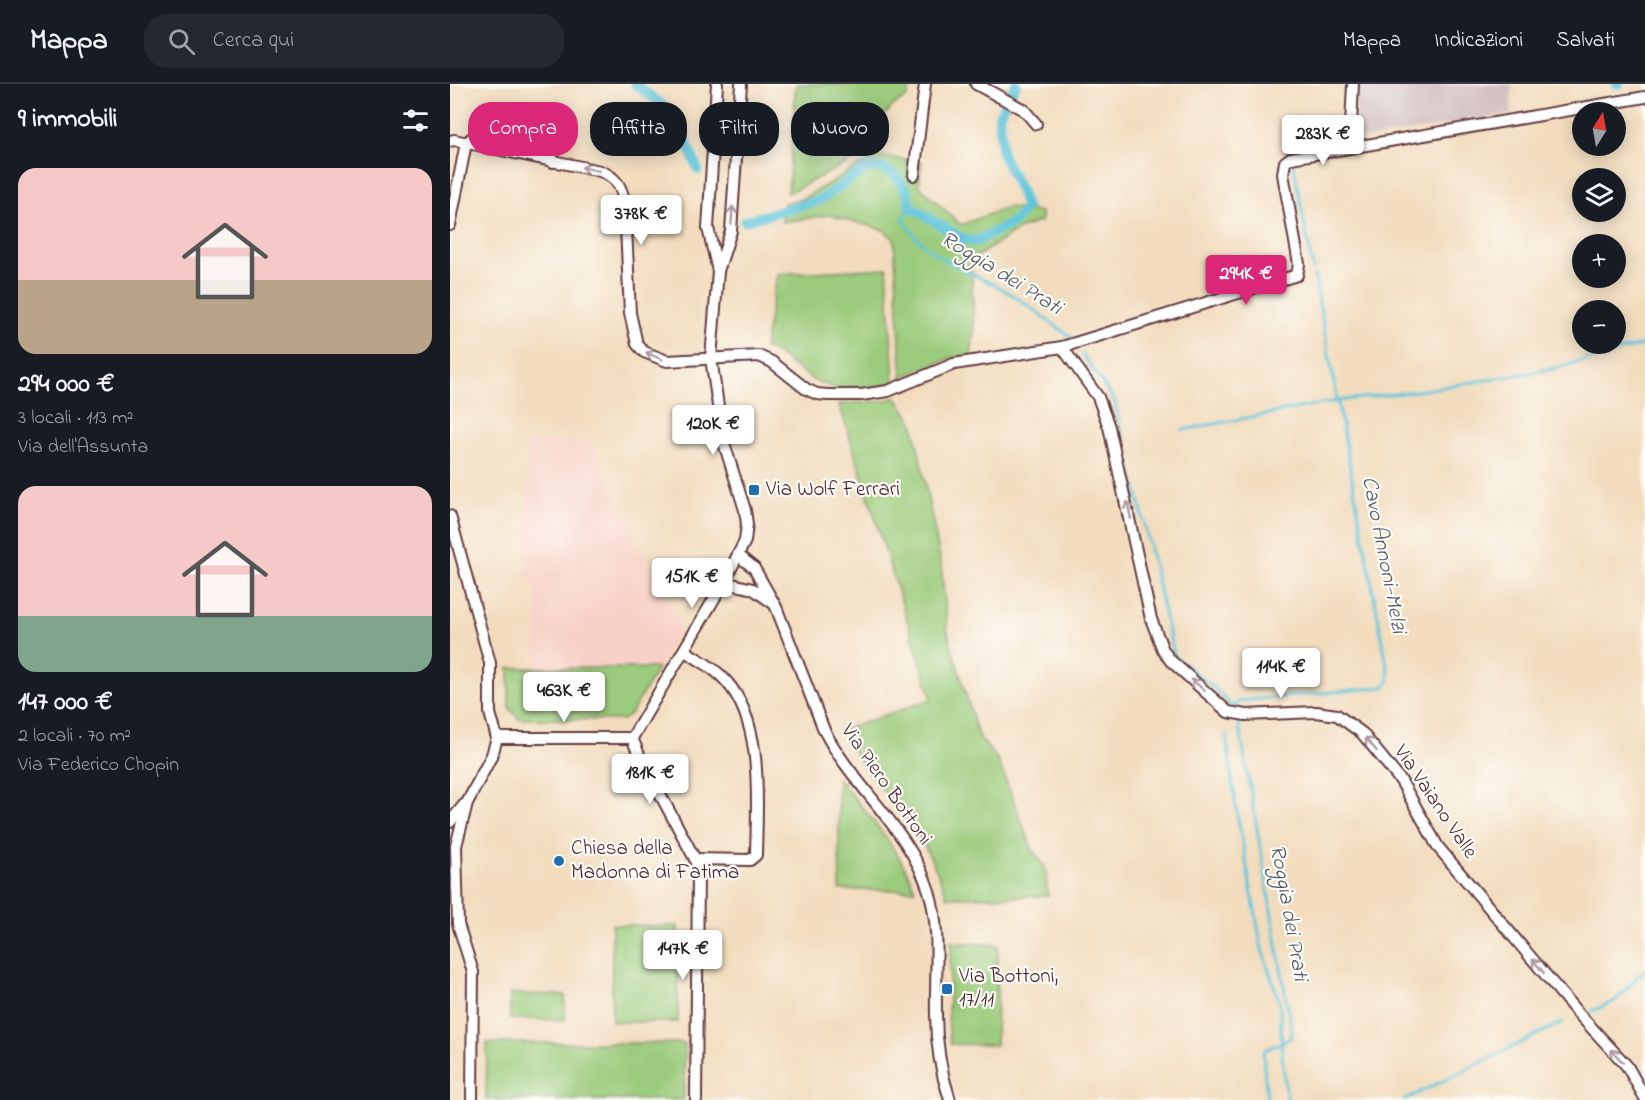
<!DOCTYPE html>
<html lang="it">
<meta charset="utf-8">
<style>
:root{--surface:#171b24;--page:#242831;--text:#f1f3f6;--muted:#9ea1a6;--line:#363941;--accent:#db2777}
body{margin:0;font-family:"Indie Flower",sans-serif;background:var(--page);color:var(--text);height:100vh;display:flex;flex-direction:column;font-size:22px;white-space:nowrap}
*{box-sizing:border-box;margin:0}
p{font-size:20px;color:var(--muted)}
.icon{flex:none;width:33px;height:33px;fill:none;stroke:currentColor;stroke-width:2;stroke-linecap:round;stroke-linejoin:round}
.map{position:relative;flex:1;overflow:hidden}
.details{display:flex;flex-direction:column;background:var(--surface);width:450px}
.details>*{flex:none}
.banner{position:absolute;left:18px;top:18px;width:570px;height:54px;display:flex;gap:12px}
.needle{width:39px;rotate:11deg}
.fabs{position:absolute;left:1122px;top:18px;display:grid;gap:12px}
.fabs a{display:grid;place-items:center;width:54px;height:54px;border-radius:50%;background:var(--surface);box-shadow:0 3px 15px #0003;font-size:30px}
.price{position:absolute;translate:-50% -51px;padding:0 14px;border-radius:6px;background:#fff;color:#222;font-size:20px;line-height:39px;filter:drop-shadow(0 2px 3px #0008)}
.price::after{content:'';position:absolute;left:50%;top:36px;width:18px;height:14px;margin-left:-9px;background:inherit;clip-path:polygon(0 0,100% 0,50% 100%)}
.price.on{background:var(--accent);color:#fff}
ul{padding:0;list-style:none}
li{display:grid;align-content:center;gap:12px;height:318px;padding:0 18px}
li span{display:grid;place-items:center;height:186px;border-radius:18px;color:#555}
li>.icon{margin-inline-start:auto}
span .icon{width:108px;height:108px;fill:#fffc;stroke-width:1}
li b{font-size:26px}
h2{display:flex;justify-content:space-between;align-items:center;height:72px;padding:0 18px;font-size:26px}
.chip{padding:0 21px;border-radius:24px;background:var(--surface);box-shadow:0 3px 15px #0003;font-size:21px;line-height:54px}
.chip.on{background:var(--accent);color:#fff}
header{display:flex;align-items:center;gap:36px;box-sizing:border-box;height:84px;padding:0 30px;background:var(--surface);border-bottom:2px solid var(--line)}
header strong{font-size:28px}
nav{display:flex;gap:33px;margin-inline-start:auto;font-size:21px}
.search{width:420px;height:54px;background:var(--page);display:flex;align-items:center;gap:15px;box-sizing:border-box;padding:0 21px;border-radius:24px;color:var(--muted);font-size:22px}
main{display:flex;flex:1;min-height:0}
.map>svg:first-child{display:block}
</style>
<header>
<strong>Mappa</strong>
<div class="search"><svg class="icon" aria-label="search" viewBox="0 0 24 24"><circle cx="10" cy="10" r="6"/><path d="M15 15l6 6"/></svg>Cerca qui</div>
<nav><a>Mappa</a><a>Indicazioni</a><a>Salvati</a></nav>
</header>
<main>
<section class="details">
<h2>9 immobili<svg class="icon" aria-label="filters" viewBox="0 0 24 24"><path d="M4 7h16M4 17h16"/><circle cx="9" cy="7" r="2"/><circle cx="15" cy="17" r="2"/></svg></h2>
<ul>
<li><span style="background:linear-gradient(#f6c9c9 60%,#b9a48a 0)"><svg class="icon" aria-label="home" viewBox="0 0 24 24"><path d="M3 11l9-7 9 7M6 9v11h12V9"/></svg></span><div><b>294 000 €</b><p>3 locali · 113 m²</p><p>Via dell'Assunta</p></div></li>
<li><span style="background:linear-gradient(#f6c9c9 70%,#7fa58c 0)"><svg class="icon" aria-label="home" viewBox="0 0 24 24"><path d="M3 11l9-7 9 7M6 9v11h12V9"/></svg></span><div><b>147 000 €</b><p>2 locali · 70 m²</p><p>Via Federico Chopin</p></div></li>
</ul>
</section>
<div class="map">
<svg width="1195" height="1016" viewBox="0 0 1195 1016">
<rect width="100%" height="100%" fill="#fdfcf7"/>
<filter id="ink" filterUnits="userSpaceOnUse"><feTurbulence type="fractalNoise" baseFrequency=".0167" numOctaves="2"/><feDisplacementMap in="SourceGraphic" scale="12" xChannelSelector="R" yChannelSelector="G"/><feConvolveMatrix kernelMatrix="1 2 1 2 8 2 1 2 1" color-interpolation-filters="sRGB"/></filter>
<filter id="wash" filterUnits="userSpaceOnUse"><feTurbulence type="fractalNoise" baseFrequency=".008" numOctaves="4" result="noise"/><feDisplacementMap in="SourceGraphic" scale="24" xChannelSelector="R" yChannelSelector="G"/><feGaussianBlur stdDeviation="1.35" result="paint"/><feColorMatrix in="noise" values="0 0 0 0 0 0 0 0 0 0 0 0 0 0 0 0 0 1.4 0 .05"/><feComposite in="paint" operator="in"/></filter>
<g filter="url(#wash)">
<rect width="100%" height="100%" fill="#f2dcbd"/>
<polygon fill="#f7d1c6" points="79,357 142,359 190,463 231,542 208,584 85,584 87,505 75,492"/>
<polygon fill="#d2bfbf" points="907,0 1062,0 1061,30 903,57"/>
<g fill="#9bcb7b" stroke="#727553" stroke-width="1.5">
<polygon points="346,0 460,0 458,12 444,21 425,41 433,42 431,57 433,68 405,75 338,109"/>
<polygon points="426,72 472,78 469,102 511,141 558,123 591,128 591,137 571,144 521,176 524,246 521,272 501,274 452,293 444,155 434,146 379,131 332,138 334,119 352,115"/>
<polygon points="437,184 444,299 432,302 385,304 365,297 323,267 314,264 327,190"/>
<path d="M446,313L463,338L491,479L498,550L528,652L548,676L582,765L595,783L598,812L497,813C487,785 475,759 457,735C435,707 407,679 392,646L482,615L389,320L434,317Z"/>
<polygon points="59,584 208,584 182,628 173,636 69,635 59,624"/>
<path d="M388,694C417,730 449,763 465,806H390Z"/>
<polygon points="162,841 228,842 228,938 162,938"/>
<polygon points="501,858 548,861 546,961 500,960 498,934"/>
<polygon points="60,910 115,911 115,936 60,935"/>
<polygon points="37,959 235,959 234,1016 36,1016"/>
</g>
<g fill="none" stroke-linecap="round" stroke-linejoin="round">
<g stroke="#5dc4da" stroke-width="3">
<polyline points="842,69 844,66 891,58 894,55 897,0"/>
<polyline points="843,79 863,185"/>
<path d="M460,122L453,135C479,179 520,185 561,210C581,223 601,239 621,253"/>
<polyline points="632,270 664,316 696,446 718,547 725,573 763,603 785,625"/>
<polyline points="733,346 887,317 975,306 1102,285 1195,260"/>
<polyline points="783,625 789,617 933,603 937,600 939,592 864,191"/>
<polyline points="788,634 842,948 841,954 815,966 813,970 817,1016"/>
<polyline points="776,650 786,724 812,865 830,920 832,972 837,1016"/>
<polyline points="1142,927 1165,917 1195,885"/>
<polyline points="954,1016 1113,938"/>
</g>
<g stroke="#5dc4da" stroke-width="10">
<polyline points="185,0 220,27 234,51 248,86"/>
<polyline points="1166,0 1169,0"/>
<polyline points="295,137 370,116 418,83 432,84 446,92 457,107 460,122 511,154 525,158 564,138 576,123 570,106 552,70 549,31 566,0"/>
</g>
</g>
</g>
<g filter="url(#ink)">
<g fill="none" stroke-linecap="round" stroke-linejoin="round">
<defs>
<g id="street">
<polyline points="267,0 258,144 268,187"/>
<polyline points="526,0 574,26 586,40"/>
<polyline points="265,35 289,37"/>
<path d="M0,57L4,56L150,87C167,93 172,104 175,121L180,229L187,260L194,268L217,277L309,272L322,278L356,305L367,310L378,311H411L438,307L504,280L612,263L847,191L849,180L833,90L835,78L841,74L1195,13"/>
<polyline points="16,59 22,54 86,37 103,78"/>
<polyline points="900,62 903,0"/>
<polyline points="464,91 475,0"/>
<polyline points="0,141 16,59"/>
<polyline points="612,263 648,313 659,343 701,535 713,566 720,576 778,628 796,631 866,628 887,631 912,649 951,697 988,763 1126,927 1177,982 1195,1014"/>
<polyline points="0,432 40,579 40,629 47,654 42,671 17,719 6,762 8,840 23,888 22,1016"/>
<path d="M289,472L304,484L326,523L374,646C403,703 459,744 479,807C491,846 485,889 486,930C486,958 491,989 500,1016"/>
<polyline points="274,498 303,505 323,519"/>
<path d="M235,567C249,576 265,584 276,597C314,639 307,716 306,771L300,776L245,775"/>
<polyline points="47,654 182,654"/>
<polyline points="182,654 274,498 295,457 297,440 295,426 273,356 261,274 268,187 281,147 291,0"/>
<polyline points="182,654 190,673 245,775 248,787 246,1016"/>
<polyline points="0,738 14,721"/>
</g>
</defs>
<use href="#street" stroke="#633b41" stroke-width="14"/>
<use href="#street" stroke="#fff" stroke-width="10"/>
</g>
<defs><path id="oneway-shaft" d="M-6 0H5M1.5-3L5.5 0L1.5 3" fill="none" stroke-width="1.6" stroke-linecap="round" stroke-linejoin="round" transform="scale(1.5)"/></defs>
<g stroke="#ae9aa0">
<use href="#oneway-shaft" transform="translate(140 85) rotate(-168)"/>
<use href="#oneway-shaft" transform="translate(282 131) rotate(-86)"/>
<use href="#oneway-shaft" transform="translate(204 272) rotate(-157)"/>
<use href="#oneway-shaft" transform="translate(679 426) rotate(-102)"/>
<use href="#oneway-shaft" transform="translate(748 601) rotate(-139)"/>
<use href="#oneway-shaft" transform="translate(921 660) rotate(-129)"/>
<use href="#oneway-shaft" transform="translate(1088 882) rotate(-130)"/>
<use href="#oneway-shaft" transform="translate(1167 972) rotate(-133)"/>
</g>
</g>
<g fill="#1f6fb2" stroke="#fdfcf7" stroke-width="2">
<rect x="298" y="400" width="12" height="12" rx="3"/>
<circle cx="109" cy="777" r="6"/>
<rect x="491" y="899" width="12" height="12" rx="3"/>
</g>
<g text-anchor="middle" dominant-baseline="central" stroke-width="4.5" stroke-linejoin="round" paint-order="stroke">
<g font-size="21" fill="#4a1f2b" stroke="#fdfcf7" text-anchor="start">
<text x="316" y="406">Via Wolf Ferrari</text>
<text x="121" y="765">Chiesa della<tspan x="121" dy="24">Madonna di Fatima</tspan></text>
<text x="509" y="893">Via Bottoni,<tspan x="509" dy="24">17/11</tspan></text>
</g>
<g font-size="21" fill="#4a1f2b" stroke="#fdfcf7">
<text transform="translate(436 701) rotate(55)">Via Piero Bottoni</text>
<text transform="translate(985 718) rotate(56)">Via Vaiano Valle</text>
</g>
<g font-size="22" font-style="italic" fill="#515968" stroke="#fdfcf7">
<text transform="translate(551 190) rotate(32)">Roggia dei Prati</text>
<text transform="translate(933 471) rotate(79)">Cavo Annoni-Melzi</text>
<text transform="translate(838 829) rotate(80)">Roggia dei Prati</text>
</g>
</g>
</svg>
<div class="fabs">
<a><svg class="needle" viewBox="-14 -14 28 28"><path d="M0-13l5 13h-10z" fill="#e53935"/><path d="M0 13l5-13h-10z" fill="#9ea1a6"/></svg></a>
<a><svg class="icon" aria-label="layers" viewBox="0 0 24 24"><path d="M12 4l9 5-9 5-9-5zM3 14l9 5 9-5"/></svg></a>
<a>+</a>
<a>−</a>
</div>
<b class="price" style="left:873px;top:82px">283K €</b>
<b class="price" style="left:191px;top:162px">378K €</b>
<b class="price on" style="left:796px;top:222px">294K €</b>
<b class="price" style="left:263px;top:372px">120K €</b>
<b class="price" style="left:242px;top:525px">151K €</b>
<b class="price" style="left:831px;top:615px">114K €</b>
<b class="price" style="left:114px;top:639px">463K €</b>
<b class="price" style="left:200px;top:721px">181K €</b>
<b class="price" style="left:233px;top:897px">147K €</b>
<div class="banner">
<a class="chip on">Compra</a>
<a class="chip">Affitta</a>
<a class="chip">Filtri</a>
<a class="chip">Nuovo</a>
</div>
</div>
</main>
